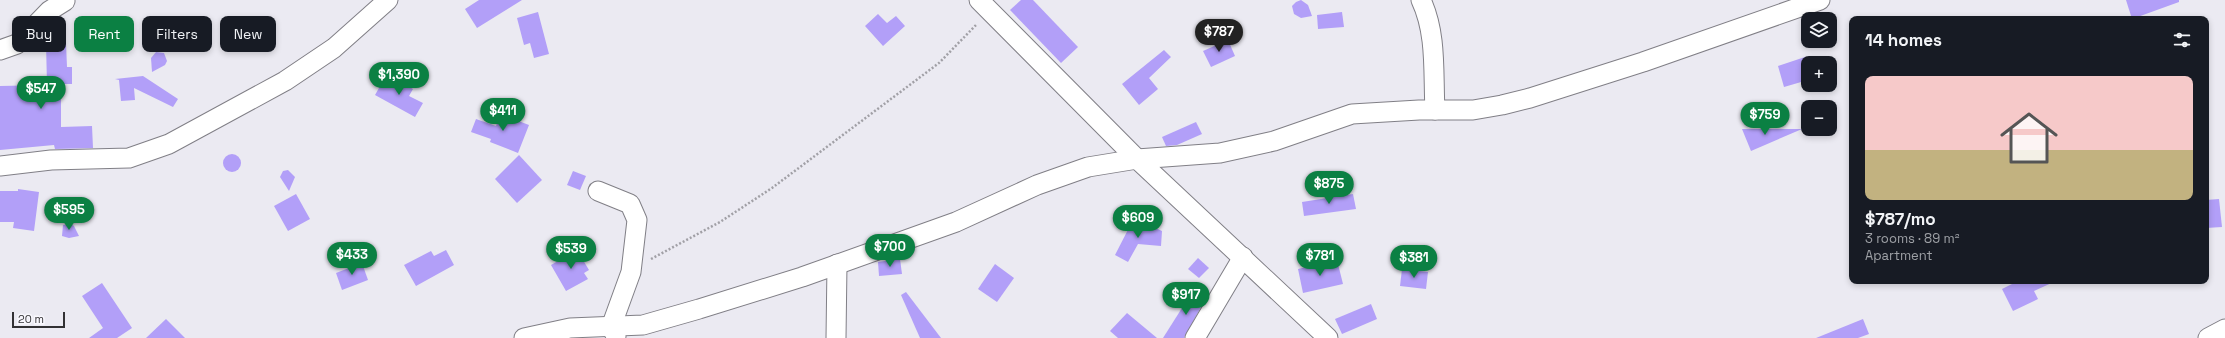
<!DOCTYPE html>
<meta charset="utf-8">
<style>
:root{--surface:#171b24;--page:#242831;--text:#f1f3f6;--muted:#9ea1a6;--line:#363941;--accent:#0b8043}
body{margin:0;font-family:"Space Grotesk",sans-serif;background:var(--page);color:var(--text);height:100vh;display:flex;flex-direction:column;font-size:15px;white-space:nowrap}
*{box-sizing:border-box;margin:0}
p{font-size:13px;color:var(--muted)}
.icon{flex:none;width:22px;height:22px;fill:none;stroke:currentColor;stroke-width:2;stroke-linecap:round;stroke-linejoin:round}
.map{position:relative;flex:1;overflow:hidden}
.drawer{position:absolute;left:1849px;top:16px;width:360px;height:268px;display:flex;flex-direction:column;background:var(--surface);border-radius:8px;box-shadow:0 2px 6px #0003}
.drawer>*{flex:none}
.hud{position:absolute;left:12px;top:16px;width:380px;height:36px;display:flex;gap:8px}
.buttons{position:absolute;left:1801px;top:12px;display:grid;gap:8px}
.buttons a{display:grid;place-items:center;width:36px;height:36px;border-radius:8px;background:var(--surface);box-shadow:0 2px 6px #0003;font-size:20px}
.scale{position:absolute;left:12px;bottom:10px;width:53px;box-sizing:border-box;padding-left:4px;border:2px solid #323134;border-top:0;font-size:11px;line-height:14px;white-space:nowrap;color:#323134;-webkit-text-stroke:3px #f9f8fe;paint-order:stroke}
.price{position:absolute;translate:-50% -34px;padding:0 9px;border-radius:14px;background:var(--accent);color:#fff;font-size:13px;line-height:26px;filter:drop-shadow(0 1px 2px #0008)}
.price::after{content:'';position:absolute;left:50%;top:24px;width:12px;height:9px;margin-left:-6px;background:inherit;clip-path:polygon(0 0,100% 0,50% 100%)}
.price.current{background:#222;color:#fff}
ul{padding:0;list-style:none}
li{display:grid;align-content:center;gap:8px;height:212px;padding:0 16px}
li+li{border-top:1px solid var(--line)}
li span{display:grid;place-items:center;height:124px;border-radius:8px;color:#555}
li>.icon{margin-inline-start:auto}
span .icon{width:72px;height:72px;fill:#fffc;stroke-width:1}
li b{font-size:17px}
h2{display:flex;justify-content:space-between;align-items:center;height:48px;padding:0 16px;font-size:17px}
.pill{padding:0 14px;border-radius:8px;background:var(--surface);box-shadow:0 2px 6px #0003;font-size:14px;line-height:36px}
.pill.current{background:var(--accent);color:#fff}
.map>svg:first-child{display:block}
</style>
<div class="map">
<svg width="2225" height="338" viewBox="0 0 2225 338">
<rect width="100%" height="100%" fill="#ebeaf2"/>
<g fill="#b29ff8">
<polygon points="479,0 522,0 477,28 465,9"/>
<polygon points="1021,0 1033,0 1078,47 1061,63 1010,10"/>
<polygon points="1301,0 1308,5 1312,16 1301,18 1294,14 1292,6 1296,2"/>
<polygon points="2126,0 2179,0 2179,2 2132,19"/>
<polygon points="538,12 549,54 534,58 530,43 524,45 517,18"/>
<polygon points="1342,12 1344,27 1318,29 1317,15"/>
<polygon points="878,14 887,23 896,16 905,26 883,46 865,26"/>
<polygon points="1228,40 1235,56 1211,67 1203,51"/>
<polygon points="46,43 66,43 67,67 72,67 72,84 61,84 61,127 92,126 93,148 55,149 54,145 0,150 0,86 47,85"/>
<polygon points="1164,50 1171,57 1149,78 1158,89 1139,105 1122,84"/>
<polygon points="156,52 164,53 167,61 165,65 152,72 151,58"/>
<polygon points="1805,57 1808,67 1808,80 1784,87 1778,66"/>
<polygon points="387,74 413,89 409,96 423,103 415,117 375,95"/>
<polygon points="143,76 178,99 173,107 134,88 135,100 121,101 119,80 115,79"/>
<polygon points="500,114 529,125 518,153 490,142 491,139 471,132 476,119 496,126"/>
<polygon points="1196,122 1202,134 1177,145 1166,146 1162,137"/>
<polygon points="1742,129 1802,129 1751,151"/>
<circle cx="232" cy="163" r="9"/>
<polygon points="519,155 542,180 517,203 495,179"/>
<polygon points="288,170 295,177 289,191 280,177 283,171"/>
<polygon points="573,171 586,176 580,190 567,185"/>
<polygon points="18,189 39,192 34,231 13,228 14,222 0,222 0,191 18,191"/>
<polygon points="296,194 310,219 288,231 274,206"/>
<polygon points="1353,194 1356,209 1304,216 1302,202"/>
<polygon points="2219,199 2222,227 2206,228 2206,200"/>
<polygon points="1134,218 1162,231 1161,246 1138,244 1128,262 1115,255"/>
<polygon points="71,224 74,226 79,236 69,238 62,236 63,225"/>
<polygon points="446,250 454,265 416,286 404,265 431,251 434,256"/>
<polygon points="577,250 589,270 584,273 588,279 566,291 551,265"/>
<polygon points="1198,258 1209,268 1199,278 1188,269"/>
<polygon points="900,259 902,274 879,276 878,262"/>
<polygon points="1337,260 1343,284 1303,293 1298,269"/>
<polygon points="362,263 368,280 342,290 336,273"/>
<polygon points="995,264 1014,278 997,302 978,289"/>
<polygon points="1402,269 1428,272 1426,289 1400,286"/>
<polygon points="2018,281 2056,281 2034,291 2038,299 2013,311 2002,289"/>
<polygon points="102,283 132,328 117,338 89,338 103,328 82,296"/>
<polygon points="1194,289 1206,298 1184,338 1163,338"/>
<polygon points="906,292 941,338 920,338 901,295"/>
<polygon points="1371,304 1377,319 1342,334 1335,319"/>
<polygon points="1127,313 1157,338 1118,338 1110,331"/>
<polygon points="166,319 185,338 146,338"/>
<polygon points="1863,319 1869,334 1858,338 1816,338"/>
</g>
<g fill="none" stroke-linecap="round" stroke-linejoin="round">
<defs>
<g id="minor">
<polyline points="979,0 1137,159 1328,338"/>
<path d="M1421,0C1437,34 1433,73 1435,110"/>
<polyline points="0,50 17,44 49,11 65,1"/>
<polyline points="0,166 51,160 129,158 169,144 285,81 334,48 388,0"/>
<polyline points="598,191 630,204 637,220 631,272 611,327 616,336"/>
<polyline points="524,338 570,328 643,325 699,309 802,277 956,222 1037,185 1088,167 1137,159 1220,153 1274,141 1352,114 1419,110 1473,110 1502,105 1530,98 1643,62 1820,0"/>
<polyline points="836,338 837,264"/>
<polyline points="1195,338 1243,257"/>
<polyline points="2208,338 2225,329"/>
</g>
</defs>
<use href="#minor" stroke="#807f86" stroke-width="21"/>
<polyline stroke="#a1a0a6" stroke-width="2.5" stroke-dasharray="2 2" stroke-linecap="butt" points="651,259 720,222 772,188 939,63 977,24"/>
<use href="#minor" stroke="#fff" stroke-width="19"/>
</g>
</svg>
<div class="buttons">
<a><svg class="icon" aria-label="layers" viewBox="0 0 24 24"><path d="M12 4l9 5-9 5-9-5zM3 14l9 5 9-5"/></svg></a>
<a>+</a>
<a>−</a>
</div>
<div class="scale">20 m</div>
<b class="price current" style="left:1219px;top:53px">$787</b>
<b class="price" style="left:399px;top:96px">$1,390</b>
<b class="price" style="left:41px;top:110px">$547</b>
<b class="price" style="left:503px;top:132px">$411</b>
<b class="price" style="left:1765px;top:136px">$759</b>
<b class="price" style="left:1329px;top:205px">$875</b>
<b class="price" style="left:69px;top:231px">$595</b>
<b class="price" style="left:1138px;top:239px">$609</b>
<b class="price" style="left:890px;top:268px">$700</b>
<b class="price" style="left:571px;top:270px">$539</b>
<b class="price" style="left:352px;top:276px">$433</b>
<b class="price" style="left:1320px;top:277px">$781</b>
<b class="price" style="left:1414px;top:279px">$381</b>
<b class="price" style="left:1186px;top:316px">$917</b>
<div class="hud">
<a class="pill">Buy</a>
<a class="pill current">Rent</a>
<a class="pill">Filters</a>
<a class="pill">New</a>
</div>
<section class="drawer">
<h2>14 homes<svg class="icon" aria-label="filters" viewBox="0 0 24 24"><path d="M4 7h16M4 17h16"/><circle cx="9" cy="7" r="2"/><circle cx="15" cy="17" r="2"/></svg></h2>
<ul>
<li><span style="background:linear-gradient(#f6c9c9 60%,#c2b280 0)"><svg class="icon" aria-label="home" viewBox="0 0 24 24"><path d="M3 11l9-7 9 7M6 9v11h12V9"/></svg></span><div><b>$787/mo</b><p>3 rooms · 89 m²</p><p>Apartment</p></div></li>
</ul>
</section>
</div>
